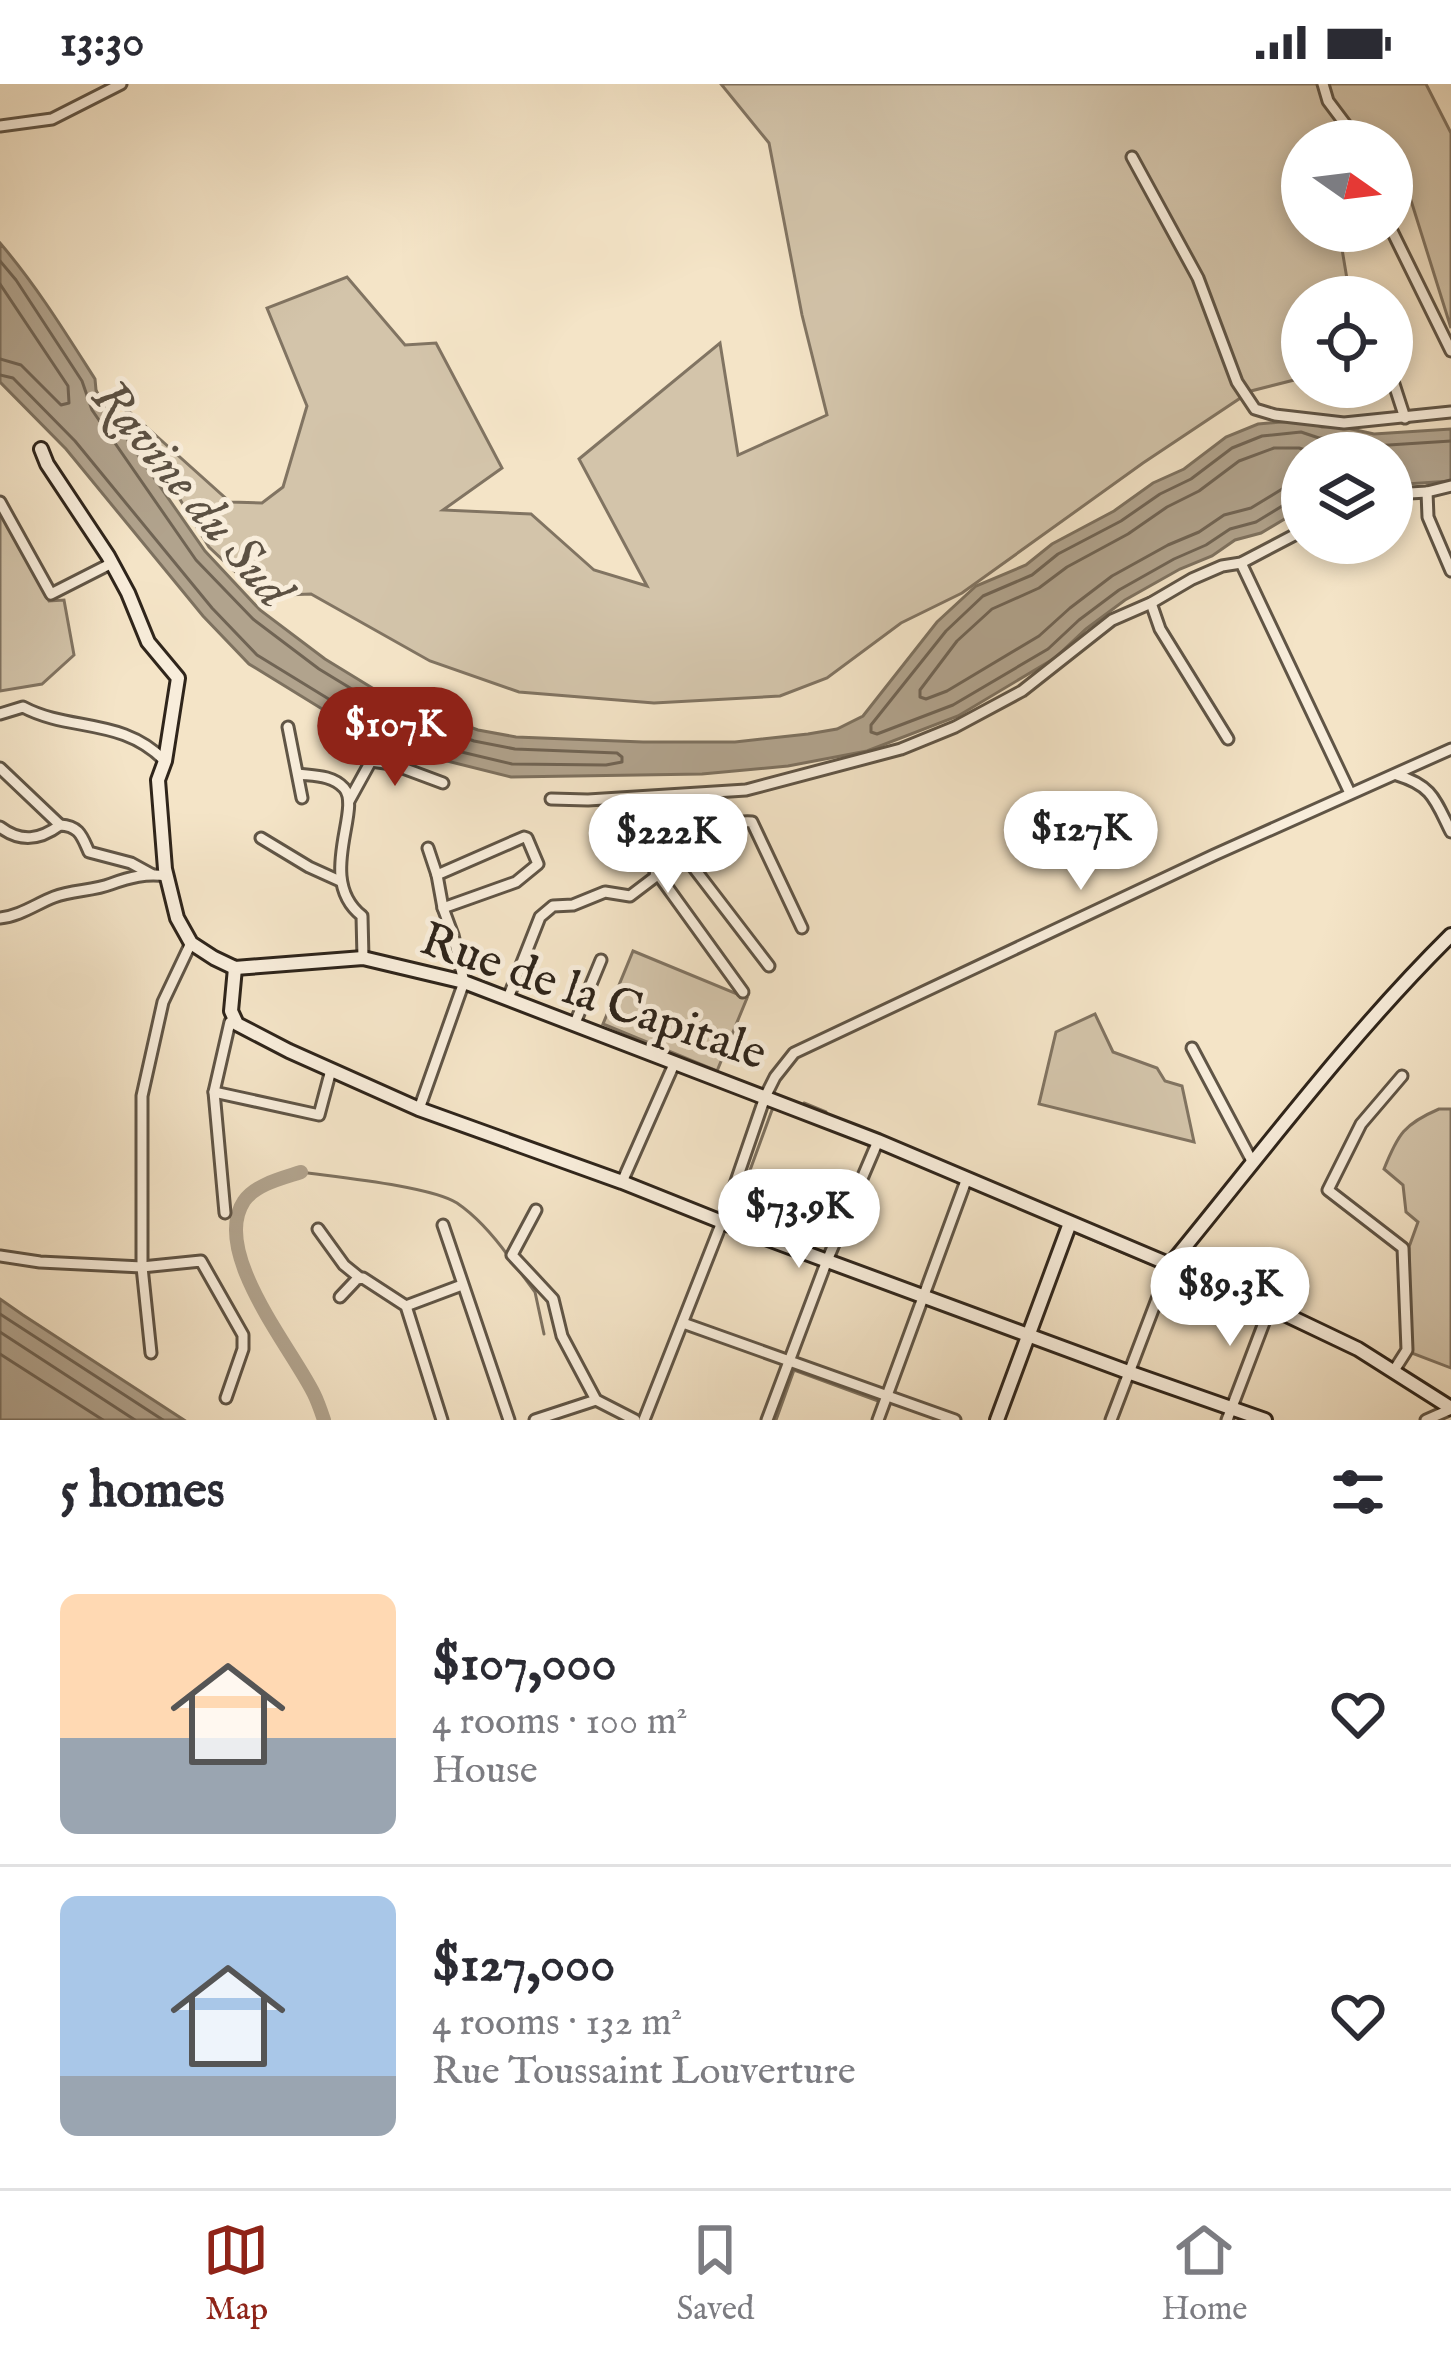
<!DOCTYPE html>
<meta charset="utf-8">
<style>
:root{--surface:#fff;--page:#f2f2f3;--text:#2b2b33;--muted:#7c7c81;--line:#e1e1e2;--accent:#8f2418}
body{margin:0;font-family:"IM FELL English",serif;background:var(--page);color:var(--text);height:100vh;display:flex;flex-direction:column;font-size:45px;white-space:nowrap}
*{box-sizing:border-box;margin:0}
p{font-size:39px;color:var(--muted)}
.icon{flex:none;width:66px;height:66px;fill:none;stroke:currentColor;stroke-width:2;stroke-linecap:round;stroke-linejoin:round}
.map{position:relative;height:1336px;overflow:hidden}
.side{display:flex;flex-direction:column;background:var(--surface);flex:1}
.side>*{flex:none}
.needle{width:78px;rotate:104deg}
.fabs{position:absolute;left:1281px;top:36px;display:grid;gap:24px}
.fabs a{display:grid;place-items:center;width:132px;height:132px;border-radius:50%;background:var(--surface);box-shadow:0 6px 18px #0003;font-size:60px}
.price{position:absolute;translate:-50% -102px;padding:0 27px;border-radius:42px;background:#fff;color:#222;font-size:39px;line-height:78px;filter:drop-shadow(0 3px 6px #0008)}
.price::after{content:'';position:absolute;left:50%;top:72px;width:36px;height:27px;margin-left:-18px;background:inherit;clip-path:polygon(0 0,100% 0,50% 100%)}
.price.on{background:var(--accent);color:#fff}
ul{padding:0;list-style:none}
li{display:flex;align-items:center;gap:36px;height:300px;padding:0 60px}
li+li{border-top:3px solid var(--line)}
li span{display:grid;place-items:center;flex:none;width:336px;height:240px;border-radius:18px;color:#555}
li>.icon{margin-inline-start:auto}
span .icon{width:144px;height:144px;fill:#fffc;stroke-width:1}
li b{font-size:51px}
h2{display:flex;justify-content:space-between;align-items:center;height:144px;padding:0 60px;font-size:51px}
.status{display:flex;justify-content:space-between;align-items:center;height:84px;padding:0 60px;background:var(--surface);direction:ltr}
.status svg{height:33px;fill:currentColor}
.dock{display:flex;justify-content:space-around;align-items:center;height:168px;border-top:3px solid var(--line);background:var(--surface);font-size:33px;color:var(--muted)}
.dock a{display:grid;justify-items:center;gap:6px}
.dock .on{color:var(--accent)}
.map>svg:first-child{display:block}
</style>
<div class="status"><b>13:30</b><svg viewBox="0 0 49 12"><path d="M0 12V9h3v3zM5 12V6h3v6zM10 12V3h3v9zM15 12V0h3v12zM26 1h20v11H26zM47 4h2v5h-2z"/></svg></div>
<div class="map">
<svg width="1451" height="1336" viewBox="0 0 1451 1336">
<rect width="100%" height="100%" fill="#f4e4c7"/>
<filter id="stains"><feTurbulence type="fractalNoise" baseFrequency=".00167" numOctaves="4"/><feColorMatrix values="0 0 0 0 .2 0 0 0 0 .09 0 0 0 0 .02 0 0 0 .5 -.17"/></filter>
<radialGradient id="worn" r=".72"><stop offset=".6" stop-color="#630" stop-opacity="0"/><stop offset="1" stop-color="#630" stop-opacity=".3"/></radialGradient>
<g fill="#d3c4aa" stroke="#817462" stroke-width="3">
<polygon points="721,0 1426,0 1451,49 1451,244 1398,75 1392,76 1392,57 1302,57 1302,147 1339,147 1350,213 1302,213 1302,294 1251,307 1143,379 962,509 901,539 827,594 780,612 654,619 519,608 430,577 311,510 261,512 209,463 123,322 230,418 262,419 283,403 307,322 267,224 347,193 405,261 436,259 502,384 443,426 531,430 594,486 647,502 579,375 720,259 738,371 827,331 802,231 769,59"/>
<polygon points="0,427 49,517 64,516 74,571 42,600 0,607"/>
<polygon points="633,867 747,914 717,987 603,940"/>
<polygon points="1095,930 1113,968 1157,984 1165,997 1182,1002 1194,1058 1039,1020 1056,948"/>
<path d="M1439,1025H1451V1284L1409,1268V1163L1418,1138L1406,1128L1403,1101L1384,1085C1398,1050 1404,1040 1439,1025Z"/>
</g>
<g fill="#b1a38d" stroke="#7d715f" stroke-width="3">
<path d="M0,159C36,201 65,248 95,295L96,306L102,319L205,467L260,526L325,575L387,613L478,646L516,653L643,658H735L808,650L837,645L863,632L937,538L976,502L1026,481L1052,460L1114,427L1153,399L1184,385L1226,353L1258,340L1305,336L1322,343L1338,342L1374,350L1451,345V397L1392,401V369H1302V424L1298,427L1261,449L1235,456L1212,472L1180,485L1125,516L1086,545L1055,574L958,632L867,667L788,682L702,690L511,693L407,667L340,636L249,580L203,532L66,365L0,298Z"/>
<polygon points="0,1215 23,1231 184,1336 0,1336"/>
</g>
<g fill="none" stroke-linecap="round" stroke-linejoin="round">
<g stroke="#706454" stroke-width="3">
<polyline points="0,177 16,196 82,297 92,326 196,476 253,535 319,585 383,624 474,657 515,665 617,669 622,673 622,678 606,681 512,680 411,656 345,625 257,571 212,524 75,357 13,294 0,291"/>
<polyline points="0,200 68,302 69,319 61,321 21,281 0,275"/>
<polyline points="1302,400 1287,402 1251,424 1224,431 1199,448 1168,461 1112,492 1070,524 1039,552 947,607 926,615 920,613 920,606 957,557 992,525 1039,504 1067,483 1128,450 1167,423 1199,407 1239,377 1274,364 1299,364 1315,369"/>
<polyline points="1302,415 1292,416 1256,438 1230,445 1206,461 1174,475 1119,506 1079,536 1048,565 953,621 877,650 871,648 871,641 946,547 983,512 1032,491 1058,470 1121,437 1160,410 1191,395 1232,364 1262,352 1301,348 1319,354 1336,354 1373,362 1451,357"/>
<polyline points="0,1230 163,1336"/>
<polyline points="0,1248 135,1336"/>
<polyline points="0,1270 103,1336"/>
</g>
<g stroke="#7d715f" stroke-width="3">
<polyline points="804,1019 826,1028"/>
<path d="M301,1088C336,1093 430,1102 457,1119C476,1132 496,1155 509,1173"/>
<polyline points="1014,1121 1066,1144"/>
<polyline points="734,1130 772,1026 778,1022"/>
<polyline points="1074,1148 1258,1225"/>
<polyline points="515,1181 535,1208 544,1250"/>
<polyline points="776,1336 794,1286 881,1318"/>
</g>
<path stroke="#b1a38d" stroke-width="14" d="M301,1088C283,1094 256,1100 244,1117C210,1168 293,1266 314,1310C318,1318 321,1327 324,1336"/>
<defs>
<g id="street">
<polyline points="1323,0 1328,17 1358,57"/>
<polyline points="0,42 52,35 121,0"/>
<polyline points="1132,73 1198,194 1237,298 1255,325 1275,331 1344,339 1451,328"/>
<polyline points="1392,147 1451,267"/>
<polyline points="1392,294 1405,334"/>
<polyline points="1427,408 1428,433 1451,487"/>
<polyline points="1392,410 1427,408 1451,402"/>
<polyline points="0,418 51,510 112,479"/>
<polyline points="1241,479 1350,709"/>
<polyline points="1151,519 1160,545 1228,655"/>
<path d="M0,630L23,623C70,648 122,633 165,677"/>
<polyline points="288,643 302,714"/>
<polyline points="0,684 60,741"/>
<path d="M298,690C314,692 332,691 344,704C363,725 315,795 362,832L363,874"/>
<path d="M1397,691C1433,702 1435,716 1451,748"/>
<polyline points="551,715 588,716 746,706 901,665 955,643 1022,607 1112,536 1151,519 1192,495 1222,482 1241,479 1302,447"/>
<polyline points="349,717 371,677 392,680 443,699"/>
<polyline points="621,739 743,908"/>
<path d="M0,743C21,759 40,756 60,741C80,742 82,753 89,768L131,779L151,790"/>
<polyline points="261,754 309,783 340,797"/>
<polyline points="674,758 769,882"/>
<polyline points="437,791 524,753 527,754 538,780 516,798 443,824"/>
<path d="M0,834C20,832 36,820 54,813C72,806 93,807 111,800C130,793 146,789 167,792"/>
<path d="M508,914L540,833L553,822L573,821L605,808L630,812L655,793C656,771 679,748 699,740C728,751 729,735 752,738L802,844"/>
<polyline points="575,939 601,876"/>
<polyline points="1192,964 1253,1079"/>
<polyline points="214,1008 319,1031 331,986"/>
<polyline points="419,1025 464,898 453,851 443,824 437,791 428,764"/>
<polyline points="622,1098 675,978"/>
<polyline points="536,1126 512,1171 553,1215 562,1252 596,1316 635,1336"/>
<polyline points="225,1129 214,1008 230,938 234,937"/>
<polyline points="443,1141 509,1336"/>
<polyline points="318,1145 344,1181 360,1194"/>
<polyline points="0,1172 40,1178 142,1183 201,1177 243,1251 243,1265 226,1314"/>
<polyline points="340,1213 357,1195 363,1194 406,1222 442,1336"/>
<polyline points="406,1222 462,1201"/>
<polyline points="683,1239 955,1336"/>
<polyline points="151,1269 142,1183 142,1012 163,918 191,859"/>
<polyline points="1393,1288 1407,1266 1403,1164 1328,1106 1361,1040 1402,992"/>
<polyline points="535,1336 596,1316"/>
<polyline points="644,1336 722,1138 765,1013 775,993 794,969 1214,771 1451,665"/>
<polyline points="767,1336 826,1179 878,1057"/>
<polyline points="878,1336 967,1094"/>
<polyline points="1111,1336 1170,1181"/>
<polyline points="1227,1336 1270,1223"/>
<polyline points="1426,1336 1451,1325"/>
</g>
<g id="secondary">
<polyline points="41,365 47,380 108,472 128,509 148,558 178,594 165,677 158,696 165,785 177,834 191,859 214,874 235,884 363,874 464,898 878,1057 1270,1223 1358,1265 1451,1324"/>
<polyline points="235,884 231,927 237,940 289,967 419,1025 622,1098 722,1138 1128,1288 1265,1336"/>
<path d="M1170,1181C1262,1069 1349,952 1451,851"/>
<polyline points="997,1336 1070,1139"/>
</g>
</defs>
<use href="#street" stroke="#605546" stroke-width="15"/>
<use href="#secondary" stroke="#2f251b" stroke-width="18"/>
<use href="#street" stroke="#f8eddb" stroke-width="9"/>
<use href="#secondary" stroke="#f8eddb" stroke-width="12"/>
</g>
<g text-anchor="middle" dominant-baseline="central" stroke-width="10" stroke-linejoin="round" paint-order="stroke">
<g font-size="48" fill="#2f251b" stroke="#f8eddb">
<text transform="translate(593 914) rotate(19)">Rue de la Capitale</text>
</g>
<g font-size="51" font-style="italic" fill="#5c5143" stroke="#f8eddb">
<text transform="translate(190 411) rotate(50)">Ravine du Sud</text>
</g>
</g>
<rect width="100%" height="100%" filter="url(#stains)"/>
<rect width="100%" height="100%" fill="url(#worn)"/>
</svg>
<div class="fabs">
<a><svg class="needle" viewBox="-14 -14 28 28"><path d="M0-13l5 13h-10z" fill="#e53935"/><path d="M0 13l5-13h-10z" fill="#7c7c81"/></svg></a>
<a><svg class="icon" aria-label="locate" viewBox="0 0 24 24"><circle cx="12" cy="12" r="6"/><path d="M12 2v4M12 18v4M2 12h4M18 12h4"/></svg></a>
<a><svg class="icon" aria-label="layers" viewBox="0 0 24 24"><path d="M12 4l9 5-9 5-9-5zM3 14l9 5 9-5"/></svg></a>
</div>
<b class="price on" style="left:395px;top:705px">$107K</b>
<b class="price" style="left:1081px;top:809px">$127K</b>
<b class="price" style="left:668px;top:812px">$222K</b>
<b class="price" style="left:799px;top:1187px">$73.9K</b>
<b class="price" style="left:1230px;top:1265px">$89.3K</b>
</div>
<section class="side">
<h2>5 homes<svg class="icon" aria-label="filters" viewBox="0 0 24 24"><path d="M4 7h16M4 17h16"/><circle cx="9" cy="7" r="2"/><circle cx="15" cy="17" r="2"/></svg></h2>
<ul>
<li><span style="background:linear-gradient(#ffd9b3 60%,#9aa5b1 0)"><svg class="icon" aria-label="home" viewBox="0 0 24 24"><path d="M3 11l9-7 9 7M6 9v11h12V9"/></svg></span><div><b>$107,000</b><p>4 rooms · 100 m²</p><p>House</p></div><svg class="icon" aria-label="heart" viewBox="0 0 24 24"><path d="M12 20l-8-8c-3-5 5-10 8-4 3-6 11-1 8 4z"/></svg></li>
<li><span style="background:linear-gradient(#a9c7e8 75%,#9aa5b1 0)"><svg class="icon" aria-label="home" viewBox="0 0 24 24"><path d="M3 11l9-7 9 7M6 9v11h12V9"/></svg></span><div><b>$127,000</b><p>4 rooms · 132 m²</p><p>Rue Toussaint Louverture</p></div><svg class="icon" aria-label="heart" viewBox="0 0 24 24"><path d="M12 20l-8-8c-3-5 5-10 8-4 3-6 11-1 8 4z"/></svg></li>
</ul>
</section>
<nav class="dock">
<a class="on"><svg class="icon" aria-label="map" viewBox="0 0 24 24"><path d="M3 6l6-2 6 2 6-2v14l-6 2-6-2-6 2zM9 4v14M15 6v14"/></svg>Map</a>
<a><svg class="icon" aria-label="saved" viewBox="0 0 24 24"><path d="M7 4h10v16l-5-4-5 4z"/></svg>Saved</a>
<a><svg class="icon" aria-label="home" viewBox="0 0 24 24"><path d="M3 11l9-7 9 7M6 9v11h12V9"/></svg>Home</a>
</nav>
